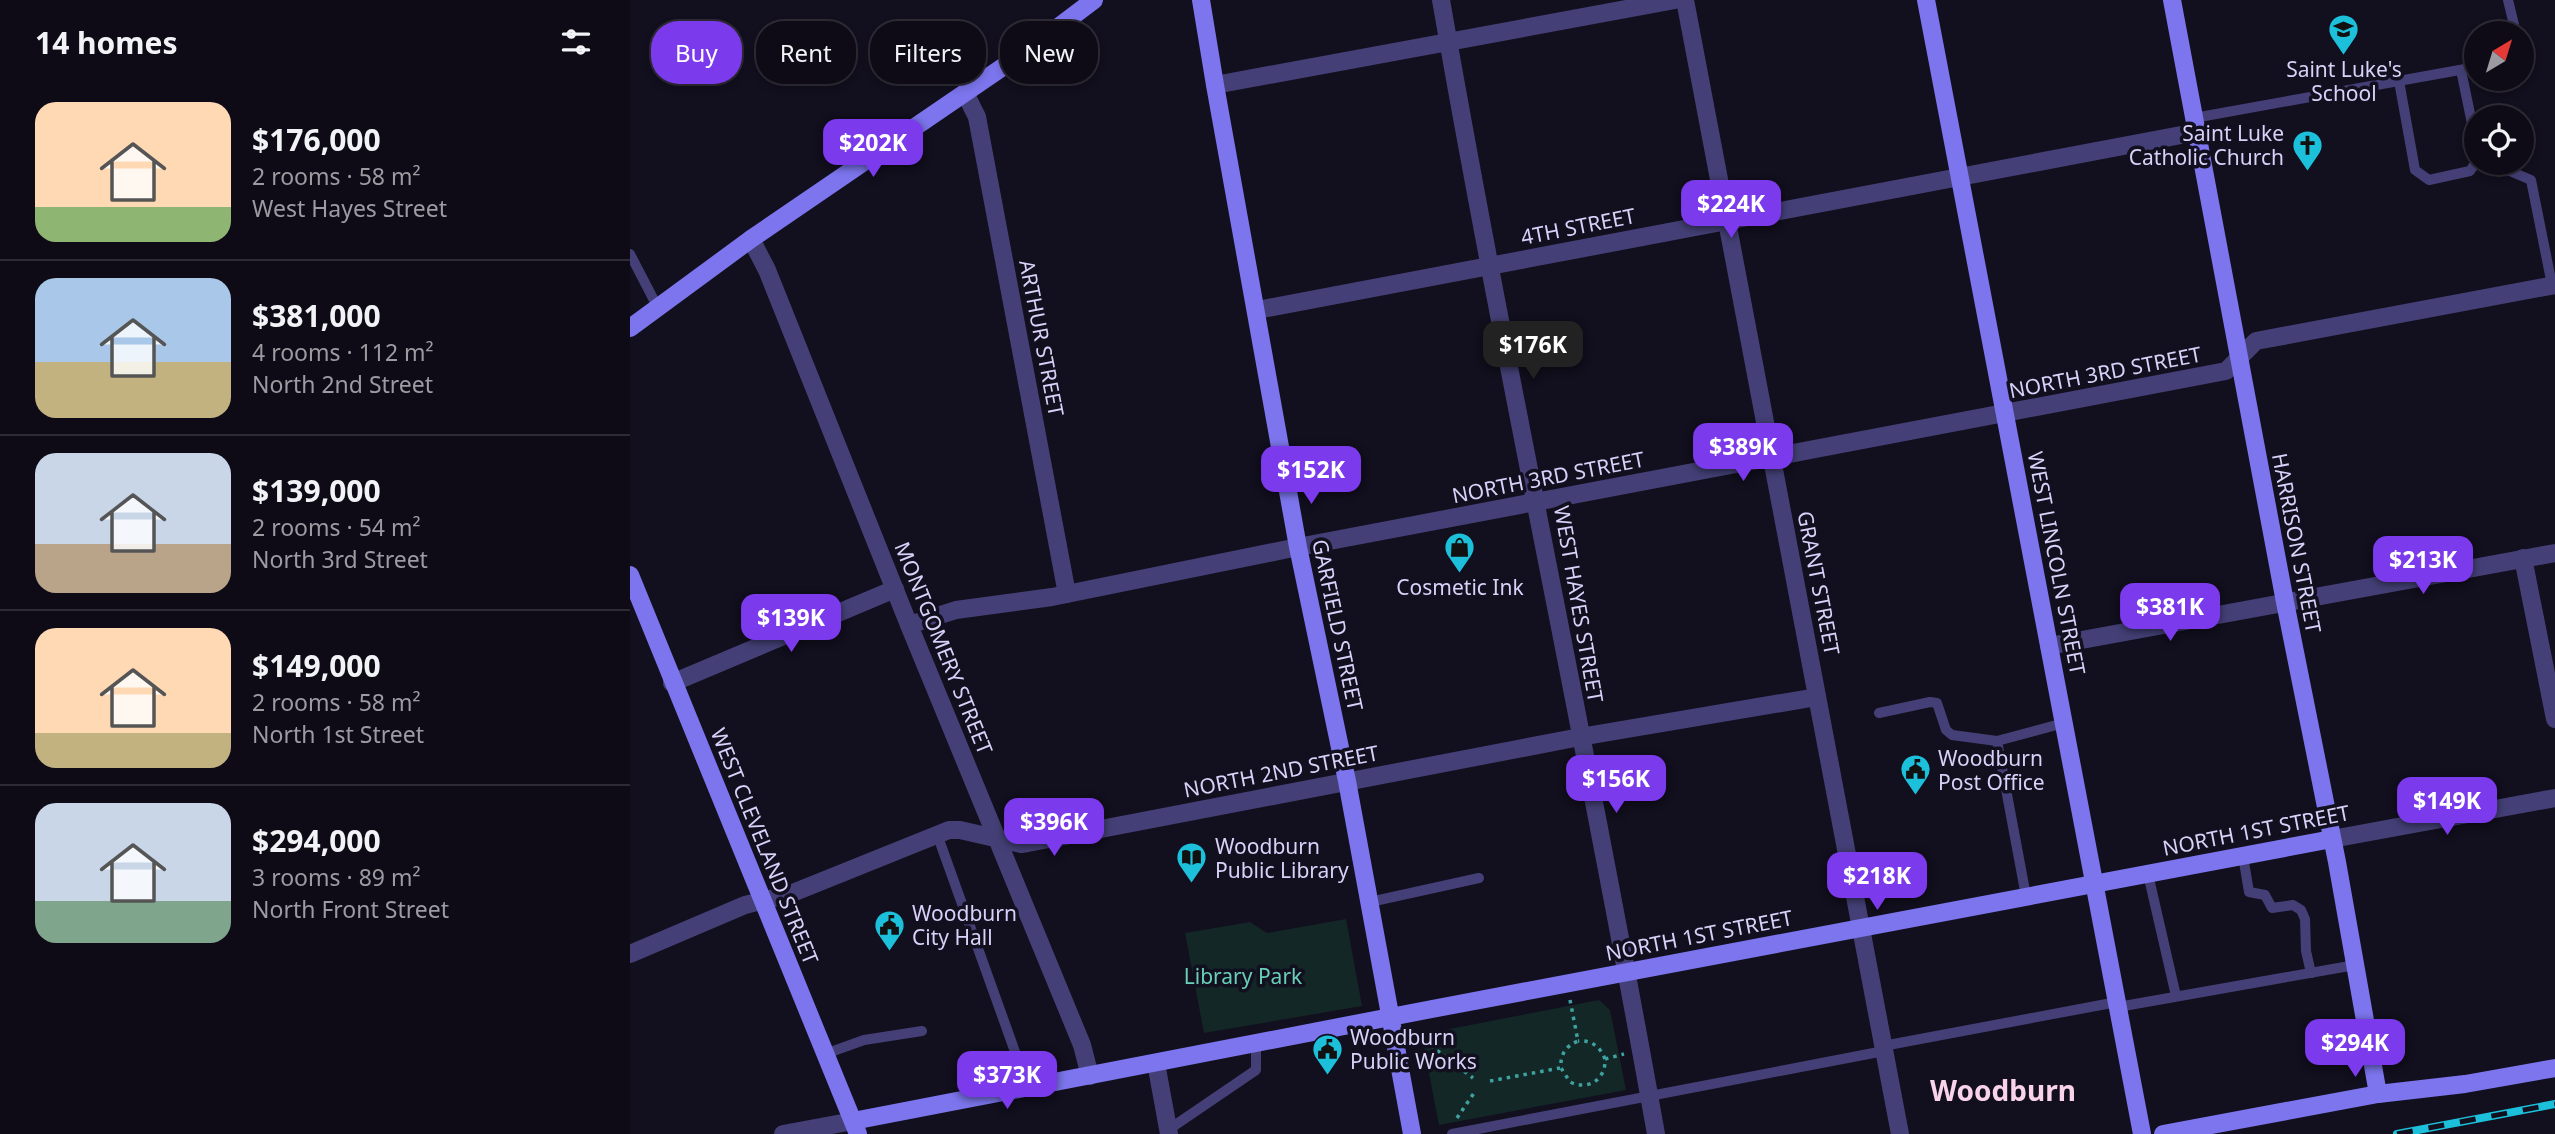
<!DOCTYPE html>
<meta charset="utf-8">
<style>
:root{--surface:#0e0b16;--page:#17141f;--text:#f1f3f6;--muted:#9b9ba1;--line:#2e2b35;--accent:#7c3aed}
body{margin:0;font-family:"Noto Sans",sans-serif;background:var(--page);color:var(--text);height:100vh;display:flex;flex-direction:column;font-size:26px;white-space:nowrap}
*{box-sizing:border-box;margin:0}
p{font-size:23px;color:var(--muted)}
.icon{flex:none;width:38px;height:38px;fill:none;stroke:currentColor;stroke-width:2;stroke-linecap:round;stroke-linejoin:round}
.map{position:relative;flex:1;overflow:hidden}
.details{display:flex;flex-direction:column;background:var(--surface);width:630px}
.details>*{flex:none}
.banner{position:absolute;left:21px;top:21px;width:665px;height:63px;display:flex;gap:14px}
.needle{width:46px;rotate:38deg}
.buttons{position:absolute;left:1834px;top:21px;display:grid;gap:14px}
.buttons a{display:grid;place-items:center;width:70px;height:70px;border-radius:50%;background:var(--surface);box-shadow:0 4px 10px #0003,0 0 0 2px var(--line);font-size:35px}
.price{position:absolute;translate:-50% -60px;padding:0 16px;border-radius:14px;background:var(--accent);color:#fff;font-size:23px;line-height:46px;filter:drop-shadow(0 2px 4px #0008)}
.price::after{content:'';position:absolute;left:50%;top:42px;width:21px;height:16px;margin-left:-10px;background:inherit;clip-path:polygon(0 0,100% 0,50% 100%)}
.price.on{background:#222;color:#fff}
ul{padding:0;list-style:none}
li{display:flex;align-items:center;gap:21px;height:175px;padding:0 35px}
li+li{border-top:2px solid var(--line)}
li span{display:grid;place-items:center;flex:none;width:196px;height:140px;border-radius:21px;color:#555}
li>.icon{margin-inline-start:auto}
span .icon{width:84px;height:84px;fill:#fffc;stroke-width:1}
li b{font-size:30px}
h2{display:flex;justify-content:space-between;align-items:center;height:84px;padding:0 35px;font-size:30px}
.tag{padding:0 24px;border-radius:28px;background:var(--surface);box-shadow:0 4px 10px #0003,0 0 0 2px var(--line);font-size:24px;line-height:63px}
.tag.on{background:var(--accent);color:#fff}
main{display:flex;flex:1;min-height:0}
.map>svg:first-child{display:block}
</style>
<main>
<section class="details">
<h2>14 homes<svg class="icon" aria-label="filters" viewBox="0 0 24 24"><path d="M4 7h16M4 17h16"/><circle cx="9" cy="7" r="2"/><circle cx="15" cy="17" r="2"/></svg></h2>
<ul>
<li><span style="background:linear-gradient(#ffd9b3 75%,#8fb573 0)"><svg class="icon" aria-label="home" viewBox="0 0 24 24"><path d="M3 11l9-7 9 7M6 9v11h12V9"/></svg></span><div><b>$176,000</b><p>2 rooms · 58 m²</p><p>West Hayes Street</p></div></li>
<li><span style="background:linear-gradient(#a9c7e8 60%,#c2b280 0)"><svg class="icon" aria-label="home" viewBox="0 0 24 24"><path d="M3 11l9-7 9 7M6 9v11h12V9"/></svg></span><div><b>$381,000</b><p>4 rooms · 112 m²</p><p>North 2nd Street</p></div></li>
<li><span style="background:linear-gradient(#c9d6e8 65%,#b9a48a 0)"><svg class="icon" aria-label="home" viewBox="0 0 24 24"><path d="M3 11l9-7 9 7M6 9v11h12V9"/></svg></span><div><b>$139,000</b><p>2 rooms · 54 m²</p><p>North 3rd Street</p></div></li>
<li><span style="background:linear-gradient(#ffd9b3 75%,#c2b280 0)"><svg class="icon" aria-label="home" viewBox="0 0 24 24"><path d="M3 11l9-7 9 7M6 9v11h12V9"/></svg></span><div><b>$149,000</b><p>2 rooms · 58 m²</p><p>North 1st Street</p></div></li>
<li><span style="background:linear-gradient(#c9d6e8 70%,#7fa58c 0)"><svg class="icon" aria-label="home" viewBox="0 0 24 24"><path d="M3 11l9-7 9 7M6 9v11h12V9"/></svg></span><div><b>$294,000</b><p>3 rooms · 89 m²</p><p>North Front Street</p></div></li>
</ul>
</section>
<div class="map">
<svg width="1925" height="1134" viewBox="0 0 1925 1134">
<rect width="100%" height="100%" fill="#120f1e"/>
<g fill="#132727">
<polygon points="716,919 732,1006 574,1033 555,933 620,922 637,933"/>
<polygon points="969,1000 980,1010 996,1090 809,1125 793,1042 799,1033"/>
</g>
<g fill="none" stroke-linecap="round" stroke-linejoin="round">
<g stroke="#3da2a0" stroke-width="3.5" stroke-dasharray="3.5 5" stroke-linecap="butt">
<path d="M940,1000L948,1041C936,1046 930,1054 931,1068L940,1082C959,1091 976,1079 975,1059C970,1046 961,1040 948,1041"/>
<polyline points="787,1035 843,1078"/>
<polyline points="975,1059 994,1054"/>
<polyline points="860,1081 930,1068"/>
<polyline points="827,1118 846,1090"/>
</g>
<g stroke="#444077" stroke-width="10">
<polyline points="1878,0 1886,33"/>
<polyline points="1831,70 1846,143"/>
<polyline points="1769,81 1785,170 1799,180 1840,171 1846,162"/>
<polyline points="1564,118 1846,67"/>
<polyline points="1861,163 1901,180 1922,285"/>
<polyline points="0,254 28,308"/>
<polyline points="1249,713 1300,702 1307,703 1316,730 1322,735 1367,741 1434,723"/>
<polyline points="1367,741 1396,896"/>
<polyline points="307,834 398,1088"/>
<polyline points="1613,856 1619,892 1635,895 1642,908 1663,905 1671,910 1675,919 1676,951 1681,973"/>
<polyline points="1518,874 1546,996"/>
<polyline points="740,902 849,878"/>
<polyline points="1488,1007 1725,965"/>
<polyline points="1253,1046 1487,1002"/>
<polyline points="195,1054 234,1040 292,1031"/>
<polyline points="538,1130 626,1070 626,1043"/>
<polyline points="822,1134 1254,1051"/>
</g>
<g stroke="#444077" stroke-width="18">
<path d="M811,0C877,379 959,755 1026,1134"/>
<polyline points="1055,0 1270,1134"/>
<polyline points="585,85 1045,0"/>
<polyline points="335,93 347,117 437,594"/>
<polyline points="121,239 137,270 279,625 452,1045 460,1076"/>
<polyline points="627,310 1567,132"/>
<polyline points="1893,558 1925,719"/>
<polyline points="279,625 326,610 422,597 668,547 1596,371 1626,341 1925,285"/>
<polyline points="1419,646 1925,553"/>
<polyline points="42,683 265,589"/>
<polyline points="1702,839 1925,798"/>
<polyline points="0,954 115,905 160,894 319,830 330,830 391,844 398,843 950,737 1187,697"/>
<polyline points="526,1063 539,1134"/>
<polyline points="153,1134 223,1121"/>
</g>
<g stroke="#7c75ed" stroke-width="18">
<polyline points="571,0 585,85 668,547 717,781 782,1134"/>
<polyline points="1296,0 1512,1134"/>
<polyline points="1542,0 1655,602 1707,862 1748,1094"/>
<polyline points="0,328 121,239 402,47 464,0"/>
<polyline points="0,575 228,1134"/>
<polyline points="223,1121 802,1009 1702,839"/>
<polyline points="1533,1134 1748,1094 1835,1084 1925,1068"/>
</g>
<defs>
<polyline id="rail" points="1767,1134 1925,1104"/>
</defs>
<use href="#rail" stroke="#1dc0da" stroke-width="8"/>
<use href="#rail" stroke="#120f1e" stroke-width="5" stroke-dasharray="16" stroke-linecap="butt"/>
</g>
<defs>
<symbol id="school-pin" viewBox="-11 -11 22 30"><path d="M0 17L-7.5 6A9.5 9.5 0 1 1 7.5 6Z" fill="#1dc0da" stroke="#120f1e"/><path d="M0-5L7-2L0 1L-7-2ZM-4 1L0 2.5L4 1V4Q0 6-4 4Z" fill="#111"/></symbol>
<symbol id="church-pin" viewBox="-11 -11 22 30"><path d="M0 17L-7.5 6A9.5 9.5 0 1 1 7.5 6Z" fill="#1dc0da" stroke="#120f1e"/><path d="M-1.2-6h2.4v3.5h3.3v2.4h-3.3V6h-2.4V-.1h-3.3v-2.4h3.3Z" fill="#111"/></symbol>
<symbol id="shop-pin" viewBox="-11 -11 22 30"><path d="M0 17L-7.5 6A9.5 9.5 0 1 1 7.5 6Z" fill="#1dc0da" stroke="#120f1e"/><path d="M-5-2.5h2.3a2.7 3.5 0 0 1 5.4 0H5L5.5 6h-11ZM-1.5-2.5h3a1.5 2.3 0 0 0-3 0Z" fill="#111"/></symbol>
<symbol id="civic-pin" viewBox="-11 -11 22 30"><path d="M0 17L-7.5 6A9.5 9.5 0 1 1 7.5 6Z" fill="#1dc0da" stroke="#120f1e"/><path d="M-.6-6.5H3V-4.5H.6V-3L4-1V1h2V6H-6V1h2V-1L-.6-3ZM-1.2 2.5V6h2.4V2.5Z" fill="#111"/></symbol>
<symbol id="library-pin" viewBox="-11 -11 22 30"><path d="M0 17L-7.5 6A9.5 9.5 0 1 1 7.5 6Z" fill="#1dc0da" stroke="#120f1e"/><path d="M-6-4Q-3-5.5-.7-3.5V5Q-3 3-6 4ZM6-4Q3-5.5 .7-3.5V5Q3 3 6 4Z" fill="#111"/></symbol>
</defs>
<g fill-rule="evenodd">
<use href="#school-pin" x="1696" y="12" width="35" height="47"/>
<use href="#church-pin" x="1660" y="128" width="35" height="47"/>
<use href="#shop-pin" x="812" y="530" width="35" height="47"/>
<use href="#civic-pin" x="1268" y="752" width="35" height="47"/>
<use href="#library-pin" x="544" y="840" width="35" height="47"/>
<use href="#civic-pin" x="242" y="908" width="35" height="47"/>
<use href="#civic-pin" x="680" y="1032" width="35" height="47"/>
</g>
<g text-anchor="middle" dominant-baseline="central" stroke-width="7" stroke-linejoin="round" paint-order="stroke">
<g font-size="21" fill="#d8d1f9" stroke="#120f1e" text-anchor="start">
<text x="1714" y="69" text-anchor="middle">Saint Luke's<tspan x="1714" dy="24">School</tspan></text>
<text x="1654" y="133" text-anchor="end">Saint Luke<tspan x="1654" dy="24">Catholic Church</tspan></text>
<text x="830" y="587" text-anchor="middle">Cosmetic Ink</text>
<text x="1308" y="758">Woodburn<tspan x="1308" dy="24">Post Office</tspan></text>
<text x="585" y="846">Woodburn<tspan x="585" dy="24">Public Library</tspan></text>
<text x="282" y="913">Woodburn<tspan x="282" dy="24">City Hall</tspan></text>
<text x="720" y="1037">Woodburn<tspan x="720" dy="24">Public Works</tspan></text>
</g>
<g font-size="21" fill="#d8d1f9" stroke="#120f1e">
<text transform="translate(948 226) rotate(-11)">4TH STREET</text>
<text transform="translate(412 338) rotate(79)">ARTHUR STREET</text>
<text transform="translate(1475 372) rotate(-11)">NORTH 3RD STREET</text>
<text transform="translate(918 477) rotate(-11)">NORTH 3RD STREET</text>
<text transform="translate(1667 543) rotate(79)">HARRISON STREET</text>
<text transform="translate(1427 563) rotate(79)">WEST LINCOLN STREET</text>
<text transform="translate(1189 583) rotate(79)">GRANT STREET</text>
<text transform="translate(949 604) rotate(80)">WEST HAYES STREET</text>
<text transform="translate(708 625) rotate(78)">GARFIELD STREET</text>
<text transform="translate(314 648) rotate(68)">MONTGOMERY STREET</text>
<text transform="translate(651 771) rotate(-11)">NORTH 2ND STREET</text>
<text transform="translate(1626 830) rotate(-11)">NORTH 1ST STREET</text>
<text transform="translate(135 846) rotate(68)">WEST CLEVELAND STREET</text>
<text transform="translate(1069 935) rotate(-11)">NORTH 1ST STREET</text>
</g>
<g font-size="21" fill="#68cfb9" stroke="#120f1e">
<text x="613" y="976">Library Park</text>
</g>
<g font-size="28" font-weight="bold" fill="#f9d3ea" stroke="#120f1e">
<text x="1373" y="1090">Woodburn</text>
</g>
</g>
</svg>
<div class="buttons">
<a><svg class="needle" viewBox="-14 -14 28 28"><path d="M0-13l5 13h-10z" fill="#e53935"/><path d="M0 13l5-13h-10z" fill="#9b9ba1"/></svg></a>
<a><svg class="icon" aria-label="locate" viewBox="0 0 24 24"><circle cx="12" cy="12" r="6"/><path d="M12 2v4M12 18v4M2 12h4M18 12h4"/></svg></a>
</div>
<b class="price" style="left:243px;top:179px">$202K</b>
<b class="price" style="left:1101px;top:240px">$224K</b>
<b class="price on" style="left:903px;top:381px">$176K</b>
<b class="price" style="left:1113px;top:483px">$389K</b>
<b class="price" style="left:681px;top:506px">$152K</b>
<b class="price" style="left:1793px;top:596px">$213K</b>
<b class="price" style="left:1540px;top:643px">$381K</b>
<b class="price" style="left:161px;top:654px">$139K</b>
<b class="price" style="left:986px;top:815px">$156K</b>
<b class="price" style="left:1817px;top:837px">$149K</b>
<b class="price" style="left:424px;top:858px">$396K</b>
<b class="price" style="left:1247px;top:912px">$218K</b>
<b class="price" style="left:1725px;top:1079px">$294K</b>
<b class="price" style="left:377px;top:1111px">$373K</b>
<div class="banner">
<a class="tag on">Buy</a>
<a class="tag">Rent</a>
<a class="tag">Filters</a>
<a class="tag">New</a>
</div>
</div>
</main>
